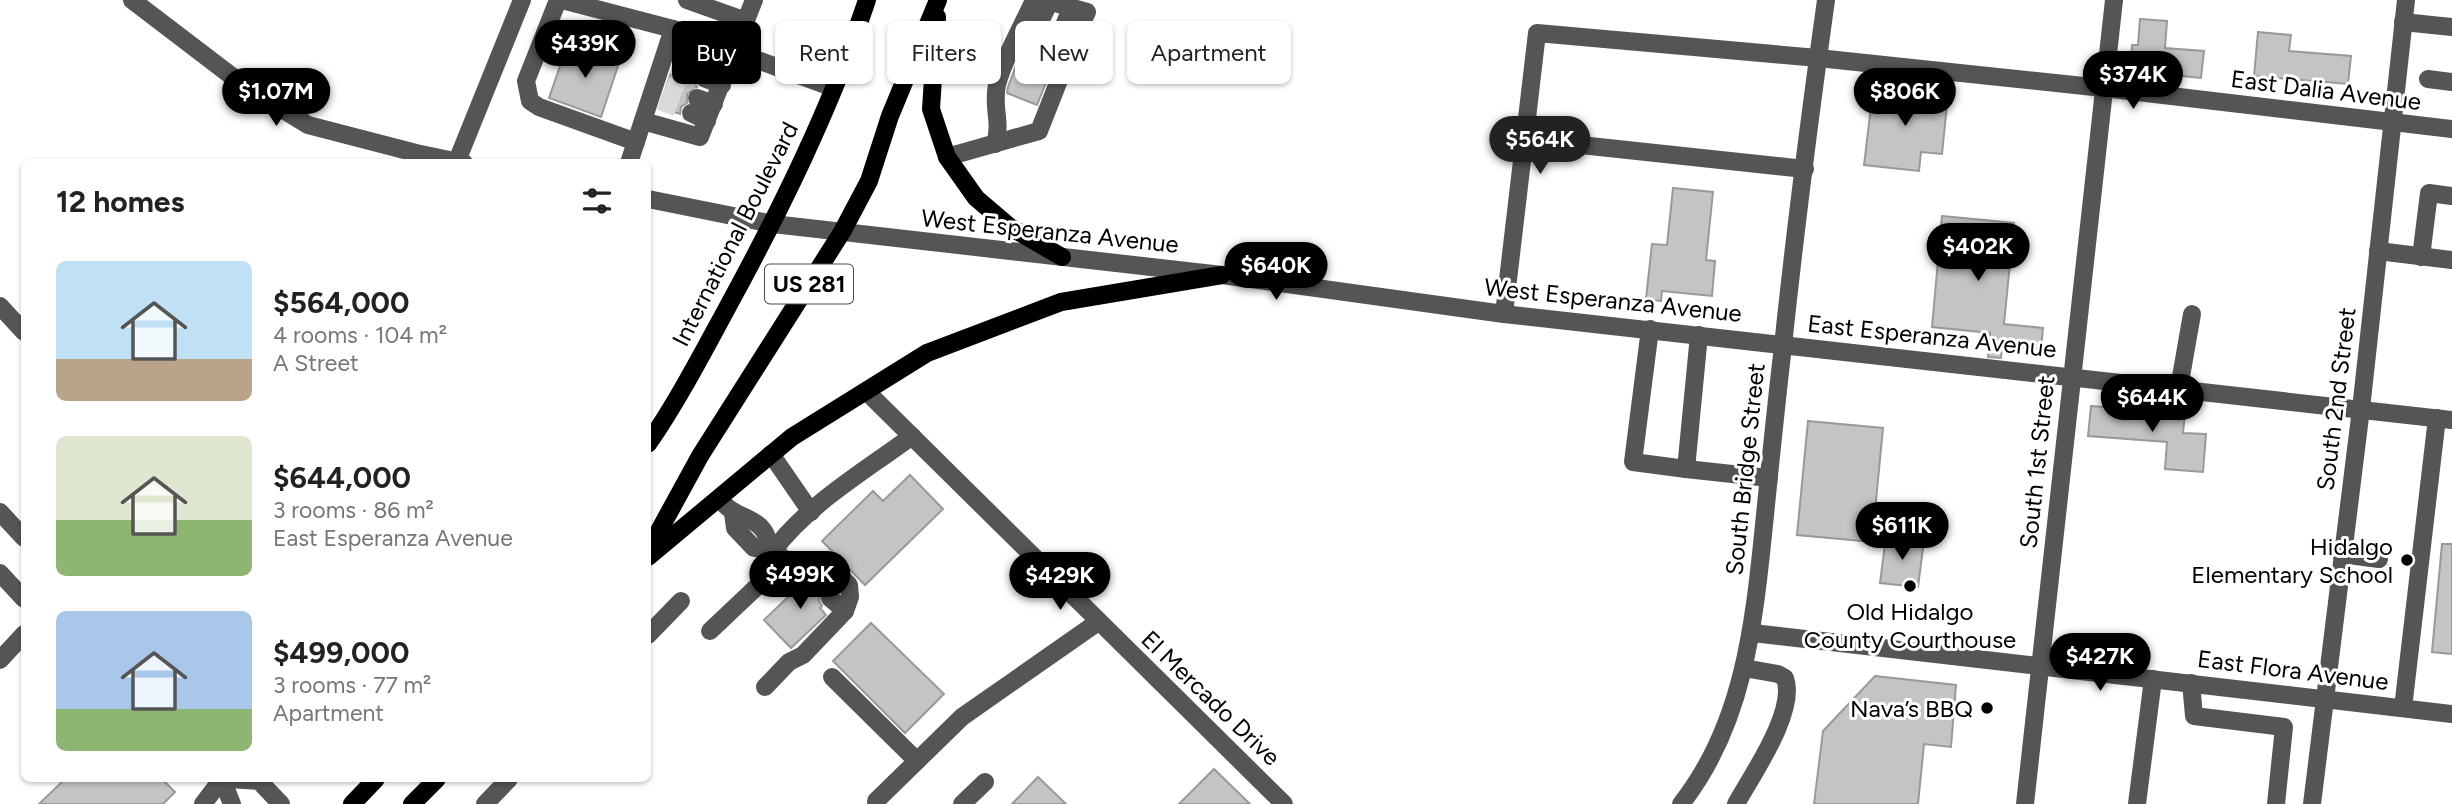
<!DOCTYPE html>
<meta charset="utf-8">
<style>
:root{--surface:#fff;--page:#f6f6f6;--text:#222;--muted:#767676;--accent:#000}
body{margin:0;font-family:Figtree,sans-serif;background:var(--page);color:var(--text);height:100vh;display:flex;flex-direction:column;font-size:26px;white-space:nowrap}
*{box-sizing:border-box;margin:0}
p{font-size:23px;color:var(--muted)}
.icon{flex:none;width:38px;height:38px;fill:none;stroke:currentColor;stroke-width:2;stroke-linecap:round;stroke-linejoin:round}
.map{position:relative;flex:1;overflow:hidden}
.details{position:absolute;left:21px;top:159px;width:630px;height:623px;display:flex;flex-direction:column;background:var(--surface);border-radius:10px;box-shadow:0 2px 5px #0004}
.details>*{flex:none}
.banner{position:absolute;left:672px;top:21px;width:665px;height:63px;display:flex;gap:14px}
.price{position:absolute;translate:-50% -60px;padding:0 16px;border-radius:24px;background:var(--accent);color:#fff;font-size:23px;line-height:46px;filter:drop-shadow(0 2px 4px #0008)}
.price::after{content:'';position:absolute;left:50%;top:42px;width:21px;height:16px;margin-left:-10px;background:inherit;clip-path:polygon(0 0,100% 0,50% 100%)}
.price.active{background:#222;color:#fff}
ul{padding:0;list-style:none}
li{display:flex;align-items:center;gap:21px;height:175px;padding:0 35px}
li span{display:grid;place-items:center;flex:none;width:196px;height:140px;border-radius:10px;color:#555}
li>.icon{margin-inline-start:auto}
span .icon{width:84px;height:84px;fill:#fffc;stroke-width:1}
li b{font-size:30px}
h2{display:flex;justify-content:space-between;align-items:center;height:84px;padding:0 35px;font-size:30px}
.tag{padding:0 24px;border-radius:10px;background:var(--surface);box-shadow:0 2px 5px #0004;font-size:24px;line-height:63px}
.tag.active{background:var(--accent);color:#fff}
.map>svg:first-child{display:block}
</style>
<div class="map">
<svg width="2452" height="804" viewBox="0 0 2452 804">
<rect width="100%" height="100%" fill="#fff"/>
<g fill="#c4c4c4" stroke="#999" stroke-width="2">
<polygon points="2140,19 2167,21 2165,48 2204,51 2201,78 2130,71 2132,45 2138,45"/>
<polygon points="1050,28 1052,39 1056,43 1079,49 1076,54 1066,49 1057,55 1037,105 1007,93 1008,87 1017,63 1038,69 1047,63 1045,50 1026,42 1031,32 1041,35"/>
<polygon points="2258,32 2291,35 2289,51 2351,56 2348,84 2254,76"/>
<polygon points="568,43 620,60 601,117 549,98"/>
<polygon points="681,44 704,52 699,58 700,68 693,75 693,80 697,87 687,94 687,103 681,107 680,114 659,107"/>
<polygon points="1893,89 1948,95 1942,154 1921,152 1919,171 1864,165 1873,90 1893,92"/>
<polygon points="1673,188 1713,192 1706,260 1715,261 1712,296 1662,291 1661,301 1646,299 1652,244 1667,245"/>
<polygon points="1942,216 2014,223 2004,324 2043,328 2041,349 2002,346 2001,358 1988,357 1990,333 1932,327"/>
<polygon points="2091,406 2185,413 2183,433 2206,434 2203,472 2165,469 2167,442 2088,436"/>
<polygon points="1808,421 1883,428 1872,542 1797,535"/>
<polygon points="910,475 943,509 865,585 822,541 873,491 883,501"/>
<polygon points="1886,536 1924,541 1918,587 1880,583"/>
<polygon points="2442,544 2452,544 2452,654 2432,652"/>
<polygon points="818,573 837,589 827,587 821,591 819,601 822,606 820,608 826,615 791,648 764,620 811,575"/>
<polygon points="871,623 944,694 905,733 833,661"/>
<polygon points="1875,676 1956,685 1951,747 1924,744 1918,804 1814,804 1823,731"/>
<polygon points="1214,769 1250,804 1179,804"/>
<polygon points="1038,777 1066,804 1012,804"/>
<polygon points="65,779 162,779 175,792 163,804 39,804"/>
</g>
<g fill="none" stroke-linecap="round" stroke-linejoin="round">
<g stroke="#d9d9d9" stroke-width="18" stroke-dasharray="18 9" stroke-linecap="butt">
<polyline points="1031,45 1039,24"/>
<polyline points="679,50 710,62"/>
<polyline points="1047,63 1061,33"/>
<polyline points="673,65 704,78"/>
<polyline points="666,85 697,98"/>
<polyline points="660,101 691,113"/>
<polyline points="808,578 830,598"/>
</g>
<g stroke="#555" stroke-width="18">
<polyline points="132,0 246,87 308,125 416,153 464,163"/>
<polyline points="558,0 526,81 530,101 539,107 636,142"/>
<polyline points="562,0 673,29"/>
<polyline points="687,0 746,21"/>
<polyline points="1045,0 1087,12 1075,38"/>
<polyline points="2403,22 2452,27"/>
<polyline points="1039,24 1050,1"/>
<polyline points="1061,33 1071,8"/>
<polyline points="1013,49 1037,58"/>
<polyline points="710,62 728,70"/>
<polyline points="704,78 722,85"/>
<polyline points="2428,79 2452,82"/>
<polyline points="697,98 714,104"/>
<polyline points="691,113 707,121"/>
<polyline points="643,121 700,137 754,0"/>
<polyline points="1524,139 1805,169"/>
<path d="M995,144C1002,121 992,107 997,85C1004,57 1022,27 1034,0"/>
<polyline points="947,157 1039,131 1067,60"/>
<polyline points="457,161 522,0"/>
<polyline points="629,163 673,29 834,88"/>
<polyline points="648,199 773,224 1222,275 1504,314 2452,420"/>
<polyline points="2378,251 2452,260"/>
<polyline points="2421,257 2429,193 2452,196"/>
<polyline points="0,306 24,332"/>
<polyline points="1504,314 1537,33 1818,58 2103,88 2452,129"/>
<polyline points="1650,329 1633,462 1686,469"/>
<polyline points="1699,335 1686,469 1769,478"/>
<polyline points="2179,388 2192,314"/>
<polyline points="866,391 1284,804"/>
<polyline points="771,454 811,512"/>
<path d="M725,505C741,521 767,517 769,548"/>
<polyline points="0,512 24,538"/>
<polyline points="733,513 735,528 754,548 769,548 796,567 819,561 829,565 849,585 850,597 845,611 803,655 789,662 765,687"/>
<path d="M773,551C808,504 865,471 912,436"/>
<polyline points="2341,554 2379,559"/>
<polyline points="0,573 24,599"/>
<polyline points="830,598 845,611"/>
<polyline points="710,631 784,561"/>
<polyline points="1753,633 2452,714"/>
<polyline points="648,635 681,601"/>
<polyline points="0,660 24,634"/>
<polyline points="832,677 917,761"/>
<polyline points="2191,683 2194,716 2284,727 2276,804"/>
<polyline points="2403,708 2437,418"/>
<polyline points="222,779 232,804"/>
<polyline points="227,779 259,781 281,804"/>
<polyline points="876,801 962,717 1098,622"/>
<polyline points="203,804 222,779"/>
<polyline points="485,804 509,779"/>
<polyline points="962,804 985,782"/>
<path d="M1681,804C1744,724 1754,623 1764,525C1770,465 1776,406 1783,346C1795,231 1810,115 1826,0"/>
<path d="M1736,804C1752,775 1797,711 1785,678L1778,674L1744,668"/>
<polyline points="2025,804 2114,0"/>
<polyline points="2137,804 2153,679"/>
<polyline points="2312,804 2361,409 2406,0"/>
</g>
<g stroke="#000" stroke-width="18">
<polyline points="937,17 931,109 947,157 976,198 1010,227 1062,257"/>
<path d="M648,444C677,402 701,356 726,310C780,211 831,108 867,0"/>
<polyline points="648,551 700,456 842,232 869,181 890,116 938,0"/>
<polyline points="648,557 792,437 927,353 1061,302 1222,275"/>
<polyline points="352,804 376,779"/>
<polyline points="412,804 437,779"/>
</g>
</g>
<g fill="#000" stroke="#fff" stroke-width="2.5">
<circle cx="2407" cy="560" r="7"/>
<circle cx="1910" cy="586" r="7"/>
<circle cx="1987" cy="708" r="7"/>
</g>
<g text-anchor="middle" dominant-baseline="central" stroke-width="6" stroke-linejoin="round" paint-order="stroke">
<rect fill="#fff" stroke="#4c4c4c" stroke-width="2" x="765" y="264.5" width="88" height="39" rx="5"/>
<g font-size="23" font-weight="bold" fill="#000">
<text x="809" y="284">US 281</text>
</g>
<g font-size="24" fill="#000" stroke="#fff">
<text transform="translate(2326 90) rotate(7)">East Dalia Avenue</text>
<text transform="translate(1050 231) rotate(6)">West Esperanza Avenue</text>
<text transform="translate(735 234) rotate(-63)">International Boulevard</text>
<text transform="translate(1613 300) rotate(6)">West Esperanza Avenue</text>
<text transform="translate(1932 336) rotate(6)">East Esperanza Avenue</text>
<text transform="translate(2336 399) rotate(-83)">South 2nd Street</text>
<text transform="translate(2037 462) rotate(-84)">South 1st Street</text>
<text transform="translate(1745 469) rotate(-84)">South Bridge Street</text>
<text transform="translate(2293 670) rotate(7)">East Flora Avenue</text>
<text transform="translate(1211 698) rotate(44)">El Mercado Drive</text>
</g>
<g font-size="24" fill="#000" stroke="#fff" text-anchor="end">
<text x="2393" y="546">Hidalgo<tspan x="2393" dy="28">Elementary School</tspan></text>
<text x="1910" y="611" text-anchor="middle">Old Hidalgo<tspan x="1910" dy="28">County Courthouse</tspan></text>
<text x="1973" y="708">Nava’s BBQ</text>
</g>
</g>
</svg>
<b class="price" style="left:585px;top:80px">$439K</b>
<b class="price" style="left:2133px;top:111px">$374K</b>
<b class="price" style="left:276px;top:128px">$1.07M</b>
<b class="price" style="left:1905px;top:128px">$806K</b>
<b class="price active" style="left:1540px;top:176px">$564K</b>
<b class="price" style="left:1978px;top:283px">$402K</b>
<b class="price" style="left:1276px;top:302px">$640K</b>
<b class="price" style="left:2152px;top:434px">$644K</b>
<b class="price" style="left:1902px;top:562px">$611K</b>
<b class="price" style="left:800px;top:611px">$499K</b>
<b class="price" style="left:1060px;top:612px">$429K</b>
<b class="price" style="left:2100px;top:693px">$427K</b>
<div class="banner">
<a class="tag active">Buy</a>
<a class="tag">Rent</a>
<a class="tag">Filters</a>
<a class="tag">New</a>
<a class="tag">Apartment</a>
</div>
<section class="details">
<h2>12 homes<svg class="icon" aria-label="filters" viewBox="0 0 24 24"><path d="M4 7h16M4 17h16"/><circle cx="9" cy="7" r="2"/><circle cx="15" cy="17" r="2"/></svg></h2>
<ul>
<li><span style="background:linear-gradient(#bfe0f5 70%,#b9a48a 0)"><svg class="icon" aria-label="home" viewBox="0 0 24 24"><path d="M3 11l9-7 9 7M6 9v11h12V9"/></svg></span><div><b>$564,000</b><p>4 rooms · 104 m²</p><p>A Street</p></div></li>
<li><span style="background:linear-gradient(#dfe7d0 60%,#8fb573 0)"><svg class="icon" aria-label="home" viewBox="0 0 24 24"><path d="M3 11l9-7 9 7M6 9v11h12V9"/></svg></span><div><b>$644,000</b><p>3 rooms · 86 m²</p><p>East Esperanza Avenue</p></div></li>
<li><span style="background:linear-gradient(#a9c7e8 70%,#8fb573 0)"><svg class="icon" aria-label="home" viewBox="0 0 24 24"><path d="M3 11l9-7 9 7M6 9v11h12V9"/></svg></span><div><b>$499,000</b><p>3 rooms · 77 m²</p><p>Apartment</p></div></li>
</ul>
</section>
</div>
